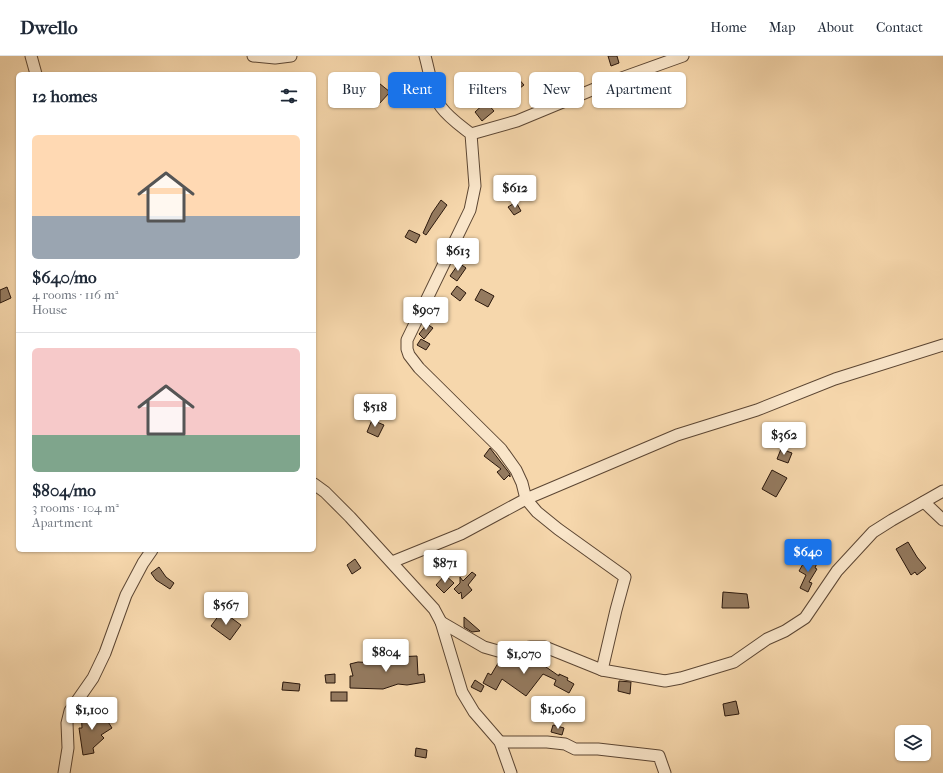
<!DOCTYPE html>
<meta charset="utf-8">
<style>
:root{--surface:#fff;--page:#f6f6f7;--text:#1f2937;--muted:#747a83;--line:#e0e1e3;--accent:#1a73e8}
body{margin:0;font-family:"IM FELL French Canon",serif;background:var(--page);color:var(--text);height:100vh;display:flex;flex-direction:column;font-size:15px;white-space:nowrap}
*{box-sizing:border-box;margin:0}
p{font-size:13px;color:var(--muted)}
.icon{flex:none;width:22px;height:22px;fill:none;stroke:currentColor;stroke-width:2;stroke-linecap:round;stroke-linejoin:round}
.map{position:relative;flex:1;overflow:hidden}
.side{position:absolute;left:16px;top:16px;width:300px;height:480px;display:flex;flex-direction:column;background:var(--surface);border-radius:6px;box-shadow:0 1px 3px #0004}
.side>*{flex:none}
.top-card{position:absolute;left:328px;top:16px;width:380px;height:36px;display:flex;gap:8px}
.fabs{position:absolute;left:895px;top:669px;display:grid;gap:8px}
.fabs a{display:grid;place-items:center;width:36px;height:36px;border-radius:6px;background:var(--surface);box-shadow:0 1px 3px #0004;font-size:20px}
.price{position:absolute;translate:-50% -34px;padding:0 9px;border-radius:4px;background:#fff;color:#222;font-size:13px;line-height:26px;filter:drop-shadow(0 1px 2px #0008)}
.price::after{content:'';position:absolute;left:50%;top:24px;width:12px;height:9px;margin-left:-6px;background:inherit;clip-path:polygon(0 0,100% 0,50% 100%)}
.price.active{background:var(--accent);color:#fff}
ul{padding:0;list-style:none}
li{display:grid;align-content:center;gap:8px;height:212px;padding:0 16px}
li+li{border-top:1px solid var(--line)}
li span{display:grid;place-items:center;height:124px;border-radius:6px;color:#555}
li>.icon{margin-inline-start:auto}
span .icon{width:72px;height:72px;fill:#fffc;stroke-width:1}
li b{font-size:17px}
h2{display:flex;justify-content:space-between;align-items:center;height:48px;padding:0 16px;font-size:17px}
.pill{padding:0 14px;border-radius:6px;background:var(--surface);box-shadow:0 1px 3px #0004;font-size:14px;line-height:36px}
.pill.active{background:var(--accent);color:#fff}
header{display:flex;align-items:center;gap:24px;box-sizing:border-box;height:56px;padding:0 20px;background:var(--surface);border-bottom:1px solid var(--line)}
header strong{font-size:19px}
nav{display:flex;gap:22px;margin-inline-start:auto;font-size:14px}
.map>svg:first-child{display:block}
</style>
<header>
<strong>Dwello</strong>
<nav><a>Home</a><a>Map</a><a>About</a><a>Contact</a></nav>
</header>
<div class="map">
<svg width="943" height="717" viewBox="0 0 943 717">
<rect width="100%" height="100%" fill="#f6d7ac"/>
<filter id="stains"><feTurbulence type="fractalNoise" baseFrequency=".005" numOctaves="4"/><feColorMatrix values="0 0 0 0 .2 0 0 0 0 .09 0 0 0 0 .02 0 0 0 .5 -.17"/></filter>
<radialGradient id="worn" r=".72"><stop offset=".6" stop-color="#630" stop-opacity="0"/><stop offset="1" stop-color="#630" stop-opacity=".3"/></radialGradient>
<g fill="#947a5f" stroke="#29160b">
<polygon points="608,0 617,0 619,7 611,10"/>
<polygon points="369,19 390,36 379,48 358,32"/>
<polygon points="516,20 524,29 512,38 505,30"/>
<polygon points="486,46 494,55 482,65 475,56"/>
<polygon points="441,144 447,149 426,179 423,177 432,157"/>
<polygon points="516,146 521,155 514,159 508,151"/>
<polygon points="409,174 420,179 416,187 405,181"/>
<polygon points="459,207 466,212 457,225 450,220"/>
<polygon points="457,230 466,237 460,245 451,238"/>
<polygon points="7,231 11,242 0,247 0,234"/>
<polygon points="481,233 494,240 488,251 475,244"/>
<polygon points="427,268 433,272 424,283 419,278"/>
<polygon points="421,283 430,288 426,294 417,289"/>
<polygon points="372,364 384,369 378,381 367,376"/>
<polygon points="490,392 510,418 510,421 509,419 504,424 497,416 501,413 484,400"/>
<polygon points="781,393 792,397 788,407 777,403"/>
<polygon points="772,414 787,422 776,441 762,433"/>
<polygon points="908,486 917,501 926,512 917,519 915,516 911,519 896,493"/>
<polygon points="807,501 817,507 815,512 817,513 809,526 812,527 808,536 800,532 806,519 799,515"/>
<polygon points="355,503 361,512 352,518 347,509"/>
<polygon points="159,511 166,521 174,527 170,533 156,524 151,517"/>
<polygon points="472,516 476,519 468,529 472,534 462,543 461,536 459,538 454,533 460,527 460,521 463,525"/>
<polygon points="445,519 454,527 444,537 436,529"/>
<polygon points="723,536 747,538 749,552 722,552"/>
<polygon points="222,555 241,569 230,584 211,570"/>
<polygon points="464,561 480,575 472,576 464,571"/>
<polygon points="523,599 532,605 533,602 559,620 559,618 568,622 567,624 574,628 569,637 554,629 556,624 543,618 526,640 502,623 496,634 483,627 488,617 491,619 501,602 511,608 516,600"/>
<polygon points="390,600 396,601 417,600 418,619 424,618 425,626 407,629 398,628 383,633 350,632 350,620 353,620 350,608 358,606 378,607 378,604 389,605"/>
<polygon points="335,618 335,627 326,627 325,619"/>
<polygon points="475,624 484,630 481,636 471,631"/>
<polygon points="619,625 631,626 630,638 618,635"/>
<polygon points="283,626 300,628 299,635 282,634"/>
<rect x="331" y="636" width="16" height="9"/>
<polygon points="736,645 739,658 725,660 723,648"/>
<polygon points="81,653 93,653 93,668 105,661 112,672 101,679 104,682 93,692 94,697 83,699 79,672 82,672"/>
<polygon points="553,669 564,672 562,679 551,676"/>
<polygon points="416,692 427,694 426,702 415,700"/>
</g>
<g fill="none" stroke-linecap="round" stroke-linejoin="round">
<defs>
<g id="minor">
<polyline points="31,0 36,18"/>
<polyline points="253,0 275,2 291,0"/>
<path d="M425,0C429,14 433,40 441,51C449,62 461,70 471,78L475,130L470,154L407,284V293L409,299L419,312L501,393L516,414L522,427L526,443L537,456L558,473L625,521L616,554L602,614"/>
<polyline points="471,78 517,65 616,24 683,0"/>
<polyline points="314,428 325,436 350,461 434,553 441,566 462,636 474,656 500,686 511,717"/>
<polyline points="924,446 943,464"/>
<polyline points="392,506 461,478 526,443 677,379 757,354 835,323 943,289"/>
<polyline points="441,566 484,591 498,595 531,591 545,591 602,614 665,625 681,622 734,606 767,583 785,575 805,562 837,515 873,476 892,464 943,435"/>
<polyline points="500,686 547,686 565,688 575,693 598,693 659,700 665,717"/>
<polyline points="64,717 68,692 67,667 70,655 93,622 105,597 126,539 143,507 152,494"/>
</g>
</defs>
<use href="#minor" stroke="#5c4633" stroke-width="13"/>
<use href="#minor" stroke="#f9e5c9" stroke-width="11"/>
</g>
<rect width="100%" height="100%" filter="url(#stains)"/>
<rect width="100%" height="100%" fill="url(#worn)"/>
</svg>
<div class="fabs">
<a><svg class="icon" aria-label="layers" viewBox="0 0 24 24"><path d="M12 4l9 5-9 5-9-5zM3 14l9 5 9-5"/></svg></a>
</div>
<b class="price" style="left:515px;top:153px">$612</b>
<b class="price" style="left:458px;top:216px">$613</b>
<b class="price" style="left:426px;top:275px">$907</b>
<b class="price" style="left:375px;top:372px">$518</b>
<b class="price" style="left:784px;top:400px">$362</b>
<b class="price active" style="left:808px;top:517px">$640</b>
<b class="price" style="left:445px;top:528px">$871</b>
<b class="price" style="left:226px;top:570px">$567</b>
<b class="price" style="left:386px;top:617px">$804</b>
<b class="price" style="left:524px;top:619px">$1,070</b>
<b class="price" style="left:558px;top:674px">$1,060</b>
<b class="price" style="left:92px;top:675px">$1,100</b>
<div class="top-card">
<a class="pill">Buy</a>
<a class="pill active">Rent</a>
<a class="pill">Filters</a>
<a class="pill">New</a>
<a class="pill">Apartment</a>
</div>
<section class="side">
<h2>12 homes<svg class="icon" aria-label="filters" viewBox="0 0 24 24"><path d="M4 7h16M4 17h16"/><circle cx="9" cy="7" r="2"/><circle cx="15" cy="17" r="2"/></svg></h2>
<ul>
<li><span style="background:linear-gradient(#ffd9b3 65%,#9aa5b1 0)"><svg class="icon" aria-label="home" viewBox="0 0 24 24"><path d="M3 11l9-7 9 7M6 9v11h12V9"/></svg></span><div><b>$640/mo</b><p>4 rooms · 116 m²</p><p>House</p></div></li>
<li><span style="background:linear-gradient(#f6c9c9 70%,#7fa58c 0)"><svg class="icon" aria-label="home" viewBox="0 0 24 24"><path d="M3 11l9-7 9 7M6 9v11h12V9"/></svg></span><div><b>$804/mo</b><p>3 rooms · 104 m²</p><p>Apartment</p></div></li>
</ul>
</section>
</div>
